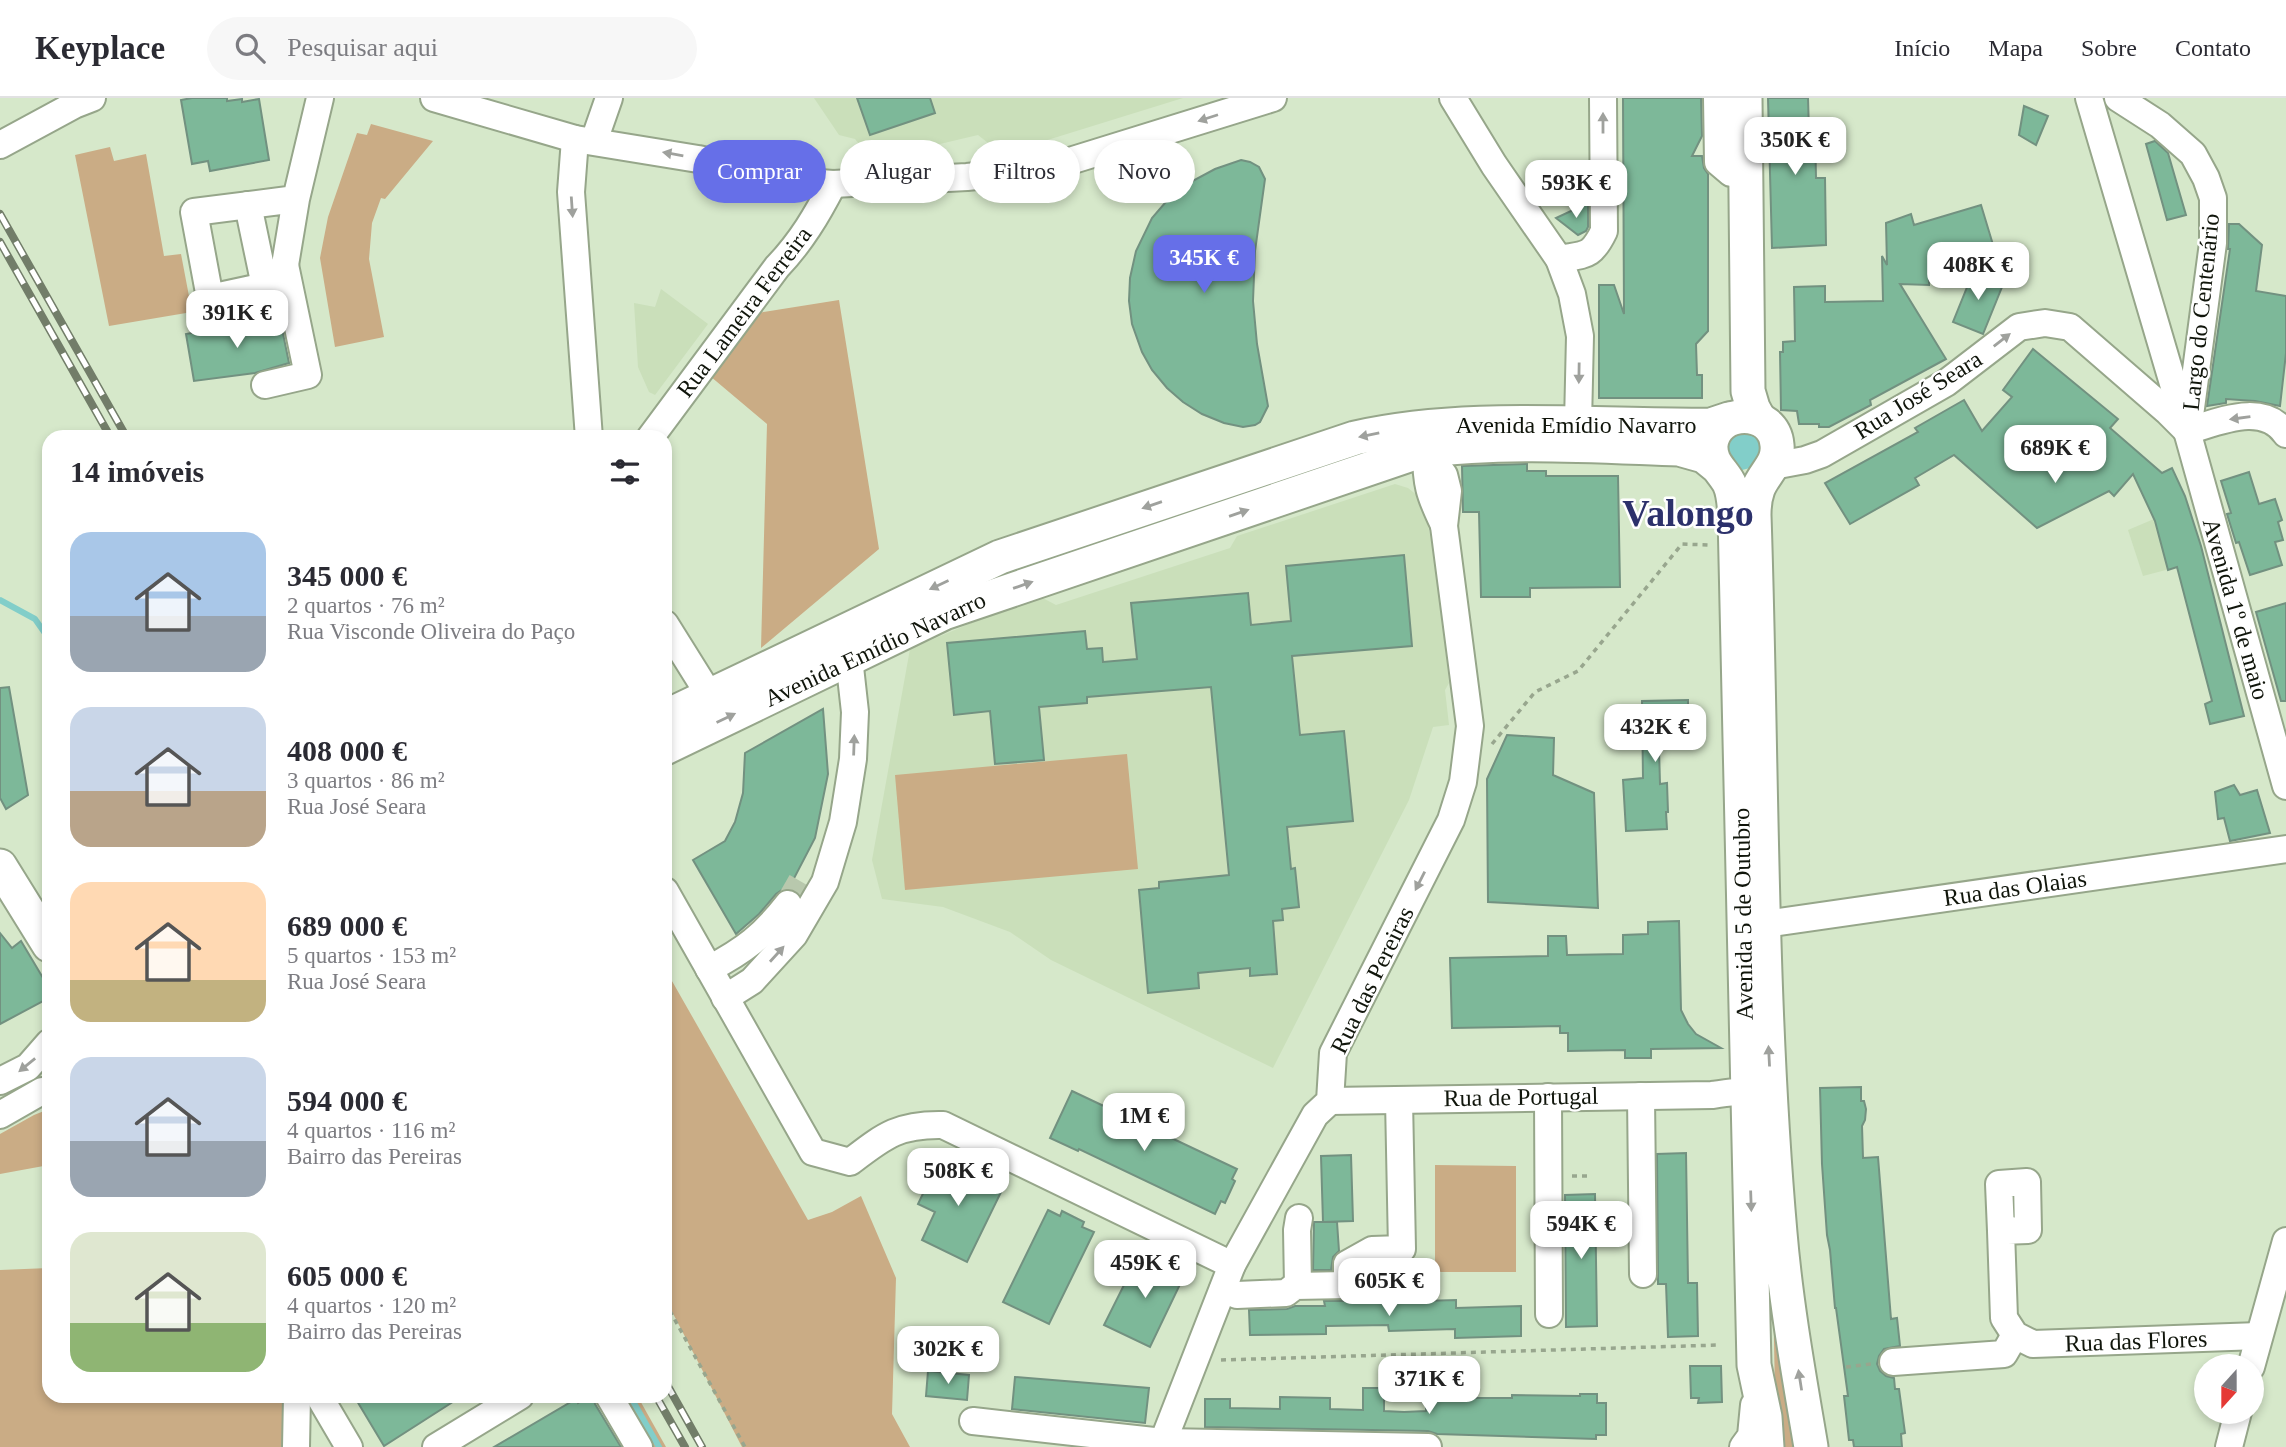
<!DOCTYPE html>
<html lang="pt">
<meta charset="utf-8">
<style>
:root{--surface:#fff;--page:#f7f7f7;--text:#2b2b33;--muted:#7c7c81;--line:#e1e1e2;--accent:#666fe8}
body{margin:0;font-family:Georgia,serif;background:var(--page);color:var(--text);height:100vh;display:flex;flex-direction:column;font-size:26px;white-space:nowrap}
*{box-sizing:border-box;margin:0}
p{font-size:23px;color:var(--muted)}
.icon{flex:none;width:38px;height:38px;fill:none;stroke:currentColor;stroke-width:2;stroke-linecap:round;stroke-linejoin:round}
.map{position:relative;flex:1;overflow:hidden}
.sheet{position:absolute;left:42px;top:332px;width:630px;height:973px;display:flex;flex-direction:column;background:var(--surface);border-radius:21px;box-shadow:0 4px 10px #0003}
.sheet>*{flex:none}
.hud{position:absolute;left:693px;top:42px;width:665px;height:63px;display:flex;gap:14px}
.needle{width:46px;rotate:201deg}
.fabs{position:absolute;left:2194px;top:1256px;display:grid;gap:14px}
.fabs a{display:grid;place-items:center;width:70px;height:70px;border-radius:50%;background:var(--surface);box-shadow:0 4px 10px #0003;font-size:35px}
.price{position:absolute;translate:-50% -60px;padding:0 16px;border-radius:14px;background:#fff;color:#222;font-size:23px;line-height:46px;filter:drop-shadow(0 2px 4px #0008)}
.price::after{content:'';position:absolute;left:50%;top:42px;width:21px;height:16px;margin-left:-10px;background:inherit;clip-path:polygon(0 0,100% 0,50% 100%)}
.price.active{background:var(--accent);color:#fff}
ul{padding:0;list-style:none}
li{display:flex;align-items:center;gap:21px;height:175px;padding:0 28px}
li span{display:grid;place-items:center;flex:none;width:196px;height:140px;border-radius:21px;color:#555}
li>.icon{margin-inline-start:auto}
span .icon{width:84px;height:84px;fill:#fffc;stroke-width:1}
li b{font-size:30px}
h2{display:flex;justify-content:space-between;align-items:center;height:84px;padding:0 28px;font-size:30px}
.chip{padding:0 24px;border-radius:32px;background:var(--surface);box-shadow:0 4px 10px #0003;font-size:24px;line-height:63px}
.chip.active{background:var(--accent);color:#fff}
header{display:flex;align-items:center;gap:42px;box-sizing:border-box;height:98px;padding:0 35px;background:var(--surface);border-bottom:2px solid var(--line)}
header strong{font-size:33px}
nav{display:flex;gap:38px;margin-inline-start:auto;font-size:24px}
.search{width:490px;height:63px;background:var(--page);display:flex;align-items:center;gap:18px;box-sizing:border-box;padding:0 24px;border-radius:38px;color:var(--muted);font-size:26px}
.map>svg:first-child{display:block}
</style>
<header>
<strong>Keyplace</strong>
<div class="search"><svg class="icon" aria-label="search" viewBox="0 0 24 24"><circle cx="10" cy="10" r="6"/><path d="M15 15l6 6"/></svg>Pesquisar aqui</div>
<nav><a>Início</a><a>Mapa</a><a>Sobre</a><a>Contato</a></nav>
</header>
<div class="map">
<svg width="2286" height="1349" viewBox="0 0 2286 1349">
<rect width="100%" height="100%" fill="#d6e8ca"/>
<g fill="#cadfba">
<polygon points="814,0 1183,0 1002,56 978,37 872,62 855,41 839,37"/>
<polygon points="661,191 708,226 655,297 649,294 638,269 634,205 655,209"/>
<polygon points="1395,386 1408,390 1418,398 1427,422 1436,468 1449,585 1445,592 1449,627 1433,629 1409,702 1273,970 1051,862 1010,834 943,809 882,801 872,762 910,551 1037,497 1056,507 1230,450 1237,438"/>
<polygon points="2187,407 2204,462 2143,478 2128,432"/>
</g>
<g fill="#caac85">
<polygon points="371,26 433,43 385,101 381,100 372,125 369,161 384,239 335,249 320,160 328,119 357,35 367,37"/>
<polygon points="110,49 114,63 146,56 164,158 181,156 192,214 109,228 75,57"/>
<polygon points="839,202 879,451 761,550 767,326 710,278 758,215"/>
<polygon points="1127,656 1138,771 905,792 895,677"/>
<polygon points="668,876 808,1122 832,1114 861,1098 896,1180 892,1316 910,1349 742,1349 665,1200 665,878"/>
<polygon points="49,1011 49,1067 0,1076 0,1036 34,1017"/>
<polygon points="1435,1067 1516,1068 1516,1174 1435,1174"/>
<polygon points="49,1170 49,1298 292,1299 289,1349 0,1349 0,1172"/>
<polygon points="1773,1190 1803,1349 1776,1349"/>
<polygon points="621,1299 638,1299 666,1349 651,1349"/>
</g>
<polygon fill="#82cec9" points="1735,334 1755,335 1764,352 1754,369 1742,372 1735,370 1724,348"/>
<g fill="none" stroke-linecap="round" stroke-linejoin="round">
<g stroke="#82cec9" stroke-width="6">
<polyline points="0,502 35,521 49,541"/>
<polyline points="630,1298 659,1349"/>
</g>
</g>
<g fill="#7db899" stroke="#729180" stroke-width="2">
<polygon points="192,0 227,0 227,3 242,1 242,4 259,1 269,62 210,73 208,63 192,66 181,2"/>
<polygon points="857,0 930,0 935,15 870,37"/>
<polygon points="1623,0 1701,0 1702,38 1692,58 1702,58 1704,70 1708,76 1708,233 1696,246 1697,277 1702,277 1702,300 1599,300 1599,187 1614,187 1624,216"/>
<polygon points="1768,0 1808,0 1809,33 1815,33 1816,80 1825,80 1826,147 1772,150"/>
<polygon points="2024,8 2048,18 2036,47 2019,37"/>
<polygon points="2155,43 2168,55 2186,117 2167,122 2146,46"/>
<polygon points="1241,62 1250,64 1259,69 1265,81 1255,153 1253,203 1257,246 1268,308 1260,324 1255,327 1243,329 1224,325 1202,316 1183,304 1167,290 1152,272 1142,254 1132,226 1129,203 1130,180 1136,153 1152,120 1171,98 1185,87 1215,71"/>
<polygon points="1588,105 1588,129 1586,133 1578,137 1556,120"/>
<polygon points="1981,107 1994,150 1929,170 1929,187 1900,186 1946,261 1870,302 1871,307 1829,329 1819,329 1819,326 1799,326 1797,313 1781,312 1780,254 1783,254 1783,244 1795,243 1794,189 1825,188 1825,204 1883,203 1882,158 1887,167 1886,125 1911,116 1914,127"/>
<polygon points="2229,126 2239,126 2262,147 2256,193 2286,198 2286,255 2280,308 2255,303 2226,301 2226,305 2207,308 2230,151 2228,151"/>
<polygon points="1974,172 2004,184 1983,236 1953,224"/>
<polygon points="267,221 267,223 280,221 289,265 255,275 194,283 186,236"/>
<polygon points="2033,251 2118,321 2110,330 2162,375 2172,370 2185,398 2201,448 2244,618 2210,626 2205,606 2212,603 2177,469 2168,472 2155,423 2133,376 2114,398 2109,393 2037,430 1954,357 1915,380 1919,387 1850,426 1825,385 1918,334 1915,330 1964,302 1982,333 2012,299 2003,292"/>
<polygon points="1527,366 1527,373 1546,373 1546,378 1618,378 1620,489 1530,490 1530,499 1481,499 1479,414 1463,414 1462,368"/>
<polygon points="2249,374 2259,406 2275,401 2282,422 2278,424 2283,442 2275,444 2282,467 2250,477 2239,444 2236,445 2227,416 2231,415 2221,383"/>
<polygon points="1404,457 1412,548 1292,558 1300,637 1344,633 1353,723 1287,729 1291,771 1295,770 1299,809 1282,811 1283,822 1273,823 1277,876 1250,878 1250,870 1198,875 1199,890 1148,895 1139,792 1159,790 1159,784 1229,777 1211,589 1087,599 1087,605 1039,609 1044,662 995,666 990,613 954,617 947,545 1085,533 1087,551 1102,550 1103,564 1137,561 1131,505 1248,495 1251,527 1291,523 1286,468"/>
<polygon points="2286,505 2286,603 2281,603 2256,514"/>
<polygon points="9,589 28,697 6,711 0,700 0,590"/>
<polygon points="1688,602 1688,650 1659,650 1660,686 1667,685 1668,714 1666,714 1667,731 1626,733 1623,682 1643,680 1642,603"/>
<polygon points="823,611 828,676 815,740 789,790 782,792 776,796 759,816 736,836 693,762 725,743 735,724 743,695 745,655"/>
<polygon points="1507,637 1554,640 1553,677 1594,695 1598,810 1488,804 1487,681"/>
<polygon points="2234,687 2240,697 2257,692 2270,735 2230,743 2224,720 2218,721 2215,694"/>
<polygon points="1679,823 1681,912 1688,926 1696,936 1721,950 1651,951 1651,960 1625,960 1625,952 1568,953 1568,935 1560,935 1560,928 1452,930 1450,860 1548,858 1548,838 1566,838 1567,857 1623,856 1623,837 1648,836 1648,824"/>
<polygon points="0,835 12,850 21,843 49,890 49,900 0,926"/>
<polygon points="1861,989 1861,1003 1864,1003 1866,1011 1865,1022 1862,1028 1863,1060 1878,1059 1891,1221 1897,1220 1900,1248 1884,1251 1879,1258 1877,1266 1880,1273 1886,1278 1894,1280 1895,1291 1899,1291 1905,1335 1901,1336 1902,1349 1854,1349 1853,1342 1849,1342 1844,1298 1848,1298 1836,1210 1835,1210 1830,1152 1827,1137 1822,1066 1820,990"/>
<polygon points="1072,993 1237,1071 1232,1081 1235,1083 1225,1105 1221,1103 1215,1116 1079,1051 1078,1053 1050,1040"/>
<polygon points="1686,1055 1688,1185 1697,1185 1698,1238 1668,1239 1666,1186 1658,1186 1657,1056"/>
<polygon points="1351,1057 1353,1123 1323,1124 1321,1058"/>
<polygon points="940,1060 1003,1090 967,1164 922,1142 935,1114 918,1106"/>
<polygon points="1595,1096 1597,1228 1566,1229 1565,1097"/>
<polygon points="1048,1112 1060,1118 1062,1113 1084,1124 1082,1129 1094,1134 1049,1226 1003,1204"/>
<polygon points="1314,1124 1337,1124 1339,1153 1333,1159 1331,1172 1313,1172"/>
<polygon points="1139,1157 1152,1163 1155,1159 1172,1167 1170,1171 1184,1178 1150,1249 1104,1227"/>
<polygon points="1388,1196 1388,1204 1456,1202 1456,1210 1521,1208 1521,1238 1455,1240 1455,1231 1389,1233 1388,1227 1326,1228 1326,1236 1250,1237 1249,1212 1287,1211 1295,1208 1325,1208 1324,1203 1347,1203 1359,1197"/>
<polygon points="1690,1268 1721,1268 1722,1304 1698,1305 1699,1300 1691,1300"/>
<polygon points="928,1273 969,1277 967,1302 926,1298"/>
<polygon points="1015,1279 1149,1290 1145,1325 1012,1311"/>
<polygon points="1363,1290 1384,1290 1384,1313 1404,1314 1426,1313 1426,1300 1512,1300 1512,1297 1580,1298 1580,1296 1597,1296 1597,1305 1606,1305 1606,1337 1596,1337 1596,1341 1437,1336 1428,1333 1205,1329 1205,1301 1230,1301 1230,1310 1280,1311 1280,1299 1330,1300 1330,1311 1363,1312"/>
<polygon points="354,1298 462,1298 384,1348"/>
<polygon points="589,1298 593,1298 595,1306 621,1349 494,1349 576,1301 578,1305"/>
</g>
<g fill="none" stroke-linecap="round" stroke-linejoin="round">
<polyline stroke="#b8c8ad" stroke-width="26" stroke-dasharray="26 13" stroke-linecap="butt" points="788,806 804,778"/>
<defs>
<g id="minor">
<polyline points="434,0 575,41 698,61 807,84 833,86 967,79 1044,71 1273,0"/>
<polyline points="1453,0 1494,67 1559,161 1572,196 1580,238 1578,325"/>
<polyline points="1717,0 1718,64 1731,75"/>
<polyline points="2089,0 2187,333 2286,688"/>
<polyline points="2118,0 2160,27 2193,56 2206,80 2213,100 2213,145 2189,325"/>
<polyline points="575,41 571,94 589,340"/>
<polyline points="594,43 609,0"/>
<polyline points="0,47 74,7 92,0"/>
<polyline points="296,101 194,114 210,200 265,188 285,167 296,101 320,0"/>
<polyline points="248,107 265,188"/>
<path d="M1559,161C1585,156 1591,160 1604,133L1603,0"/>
<polyline points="265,287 308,277 285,167"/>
<path d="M2187,333C2219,324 2263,303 2286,336"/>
<path d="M650,340L777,169C801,144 817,117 833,86"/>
<path d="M1426,353C1426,386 1429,396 1444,427"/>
<polyline points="1773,368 1805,362 1822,356 1946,285 2019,229 2045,225 2070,229 2168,314 2186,332"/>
<polyline points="665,526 710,598"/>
<path d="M665,793L813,1054L850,1064C884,1038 898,1026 943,1027L1232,1167"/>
<polyline points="1744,829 2286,751"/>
<path d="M709,871C745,852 763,838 788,806"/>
<polyline points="725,900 752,883 794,837 825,784 843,724 853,661 855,614 849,560"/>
<polyline points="0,983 28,969 49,945"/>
<polyline points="1641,998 1643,1176"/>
<polyline points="1548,999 1549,1216"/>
<path d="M1330,1003L1712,997C1728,995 1751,989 1762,1003"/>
<polyline points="0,1017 42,993 49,992"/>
<polyline points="2001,1133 1999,1086 2027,1084 2028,1132 2001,1133 2004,1220 2015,1237 2033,1246 2259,1238"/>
<polyline points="1298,1187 1297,1132 1299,1120"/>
<polyline points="1223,1191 1237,1197 1286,1195 1295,1188 1347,1187 1347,1166 1372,1152 1402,1151 1399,1002"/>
<polyline points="1893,1264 2004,1256 2015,1237"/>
<polyline points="2251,1269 2286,1143"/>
<polyline points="319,1298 349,1349"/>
<polyline points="609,1298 639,1349"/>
<polyline points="973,1323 1163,1344 1428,1349"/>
<polyline points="296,1349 297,1298"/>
<polyline points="436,1349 520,1298"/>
<polyline points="1161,1349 1232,1167 1315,1017 1330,1003 1333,955 1451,722 1463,684 1470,628 1444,428 1448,393 1444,377 1426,353"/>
<polyline points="1743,1349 1751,1338 1754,1307"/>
<polyline points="2229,1349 2238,1314"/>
</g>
<g id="major">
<polyline points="1745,0 1748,293 1753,310 1759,321"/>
<path d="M665,619L1000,459L1355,340C1472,314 1593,329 1711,327L1729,321"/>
<path d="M665,650L944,515L1421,353C1507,342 1593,348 1679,351L1704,358L1715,367"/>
<polyline points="0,768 49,847"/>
<path d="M1767,1349L1765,1319L1754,1267L1735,417C1734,407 1734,395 1729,385C1722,372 1710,365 1711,347C1715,309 1774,309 1777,347C1779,366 1764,375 1758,391C1755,399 1754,408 1754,417C1762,656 1759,896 1780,1135C1786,1206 1799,1278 1811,1349"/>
</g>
</defs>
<use href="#minor" stroke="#96a68a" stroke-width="30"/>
<use href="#major" stroke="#96a68a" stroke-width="37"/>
<g stroke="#98a68e" stroke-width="3.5" stroke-dasharray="5 5" stroke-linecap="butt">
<polyline points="1492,646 1535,594 1578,573 1682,446 1708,447"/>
<polyline points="1572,1078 1591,1078"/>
<polyline points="665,1204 745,1349"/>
<polyline points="1221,1262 1719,1247"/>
<polyline points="1846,1269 1871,1266"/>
</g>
<use href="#minor" stroke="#fff" stroke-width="26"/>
<use href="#major" stroke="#fff" stroke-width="33"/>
<defs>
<g id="rail">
<polyline points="0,116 127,340"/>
<polyline points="0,144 111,340"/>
<polyline points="665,1283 702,1349"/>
<polyline points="656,1298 685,1349"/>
</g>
</defs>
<use href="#rail" stroke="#727d69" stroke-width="8"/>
<use href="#rail" stroke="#fff" stroke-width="5" stroke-dasharray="16" stroke-linecap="butt"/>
</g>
<defs><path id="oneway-solid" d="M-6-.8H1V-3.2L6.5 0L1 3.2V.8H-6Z" transform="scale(1.75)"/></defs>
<g fill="#9fa19d">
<use href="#oneway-solid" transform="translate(1208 20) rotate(162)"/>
<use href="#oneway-solid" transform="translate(1603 25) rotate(-90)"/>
<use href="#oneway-solid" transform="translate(673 56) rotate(-170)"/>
<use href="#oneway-solid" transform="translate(572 109) rotate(86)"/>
<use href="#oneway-solid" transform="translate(2002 242) rotate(-38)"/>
<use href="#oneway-solid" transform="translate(1579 275) rotate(91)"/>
<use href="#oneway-solid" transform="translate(2240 320) rotate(172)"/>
<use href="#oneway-solid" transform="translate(1369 337) rotate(168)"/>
<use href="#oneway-solid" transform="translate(1152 407) rotate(161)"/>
<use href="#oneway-solid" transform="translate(1239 415) rotate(-19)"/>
<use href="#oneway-solid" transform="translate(939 487) rotate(155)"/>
<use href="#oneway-solid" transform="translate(1023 487) rotate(-19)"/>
<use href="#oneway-solid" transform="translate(726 620) rotate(-26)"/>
<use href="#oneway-solid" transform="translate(854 647) rotate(-88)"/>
<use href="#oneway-solid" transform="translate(1420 783) rotate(117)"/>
<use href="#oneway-solid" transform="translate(777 856) rotate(-48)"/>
<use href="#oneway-solid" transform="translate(1769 958) rotate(-93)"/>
<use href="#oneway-solid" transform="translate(27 967) rotate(141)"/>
<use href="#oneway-solid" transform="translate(1751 1103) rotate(88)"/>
<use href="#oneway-solid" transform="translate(1800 1282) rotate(-99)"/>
</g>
<g text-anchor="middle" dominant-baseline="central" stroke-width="5" stroke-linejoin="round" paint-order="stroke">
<g font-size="24" fill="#10150b" stroke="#fff">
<text transform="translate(744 214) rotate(-53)">Rua Lameira Ferreira</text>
<text transform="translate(2201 214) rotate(-84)">Largo do Centenário</text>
<text transform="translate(1918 297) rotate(-32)">Rua José Seara</text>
<text x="1576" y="327">Avenida Emídio Navarro</text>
<text transform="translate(2236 511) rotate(74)">Avenida 1º de maio</text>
<text transform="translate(875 551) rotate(-25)">Avenida Emídio Navarro</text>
<text transform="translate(2015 790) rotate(-8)">Rua das Olaias</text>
<text transform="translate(1743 816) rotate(-91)">Avenida 5 de Outubro</text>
<text transform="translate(1372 882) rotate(-64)">Rua das Pereiras</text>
<text transform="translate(1521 999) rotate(-1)">Rua de Portugal</text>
<text transform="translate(2136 1243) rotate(-2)">Rua das Flores</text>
</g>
<g font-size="38" font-weight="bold" fill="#2c316b" stroke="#fff">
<text x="1688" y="415">Valongo</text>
</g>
</g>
</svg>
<div class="fabs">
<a><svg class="needle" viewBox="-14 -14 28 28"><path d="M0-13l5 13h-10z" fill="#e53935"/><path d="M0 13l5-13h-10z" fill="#7c7c81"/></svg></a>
</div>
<b class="price" style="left:1795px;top:79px">350K €</b>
<b class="price" style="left:1576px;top:122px">593K €</b>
<b class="price active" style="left:1204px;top:197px">345K €</b>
<b class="price" style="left:1978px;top:204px">408K €</b>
<b class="price" style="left:237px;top:252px">391K €</b>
<b class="price" style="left:2055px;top:387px">689K €</b>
<b class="price" style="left:1655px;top:666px">432K €</b>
<b class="price" style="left:1144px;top:1055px">1M €</b>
<b class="price" style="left:958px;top:1110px">508K €</b>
<b class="price" style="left:1581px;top:1163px">594K €</b>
<b class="price" style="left:1145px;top:1202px">459K €</b>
<b class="price" style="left:1389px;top:1220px">605K €</b>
<b class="price" style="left:948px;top:1288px">302K €</b>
<b class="price" style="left:1429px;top:1318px">371K €</b>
<div class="hud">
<a class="chip active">Comprar</a>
<a class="chip">Alugar</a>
<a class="chip">Filtros</a>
<a class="chip">Novo</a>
</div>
<section class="sheet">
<h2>14 imóveis<svg class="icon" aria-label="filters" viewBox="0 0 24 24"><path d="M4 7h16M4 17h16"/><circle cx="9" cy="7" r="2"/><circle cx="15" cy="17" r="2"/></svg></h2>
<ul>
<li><span style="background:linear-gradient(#a9c7e8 60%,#9aa5b1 0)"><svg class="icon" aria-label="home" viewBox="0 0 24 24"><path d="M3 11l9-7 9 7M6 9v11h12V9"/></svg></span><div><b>345 000 €</b><p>2 quartos · 76 m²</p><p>Rua Visconde Oliveira do Paço</p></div></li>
<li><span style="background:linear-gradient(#c9d6e8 60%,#b9a48a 0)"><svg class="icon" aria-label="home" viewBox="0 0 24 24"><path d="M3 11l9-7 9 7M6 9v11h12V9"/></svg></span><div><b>408 000 €</b><p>3 quartos · 86 m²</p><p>Rua José Seara</p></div></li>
<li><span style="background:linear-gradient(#ffd9b3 70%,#c2b280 0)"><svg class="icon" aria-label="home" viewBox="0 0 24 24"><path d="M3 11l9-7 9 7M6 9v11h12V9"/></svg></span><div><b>689 000 €</b><p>5 quartos · 153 m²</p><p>Rua José Seara</p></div></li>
<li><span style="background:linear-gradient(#c9d6e8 60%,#9aa5b1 0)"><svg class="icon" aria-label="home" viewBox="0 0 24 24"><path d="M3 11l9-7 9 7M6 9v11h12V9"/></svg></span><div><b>594 000 €</b><p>4 quartos · 116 m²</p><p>Bairro das Pereiras</p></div></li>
<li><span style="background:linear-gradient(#dfe7d0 65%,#8fb573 0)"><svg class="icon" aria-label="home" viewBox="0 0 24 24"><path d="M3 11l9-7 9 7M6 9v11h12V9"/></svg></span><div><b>605 000 €</b><p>4 quartos · 120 m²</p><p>Bairro das Pereiras</p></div></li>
</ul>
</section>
</div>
